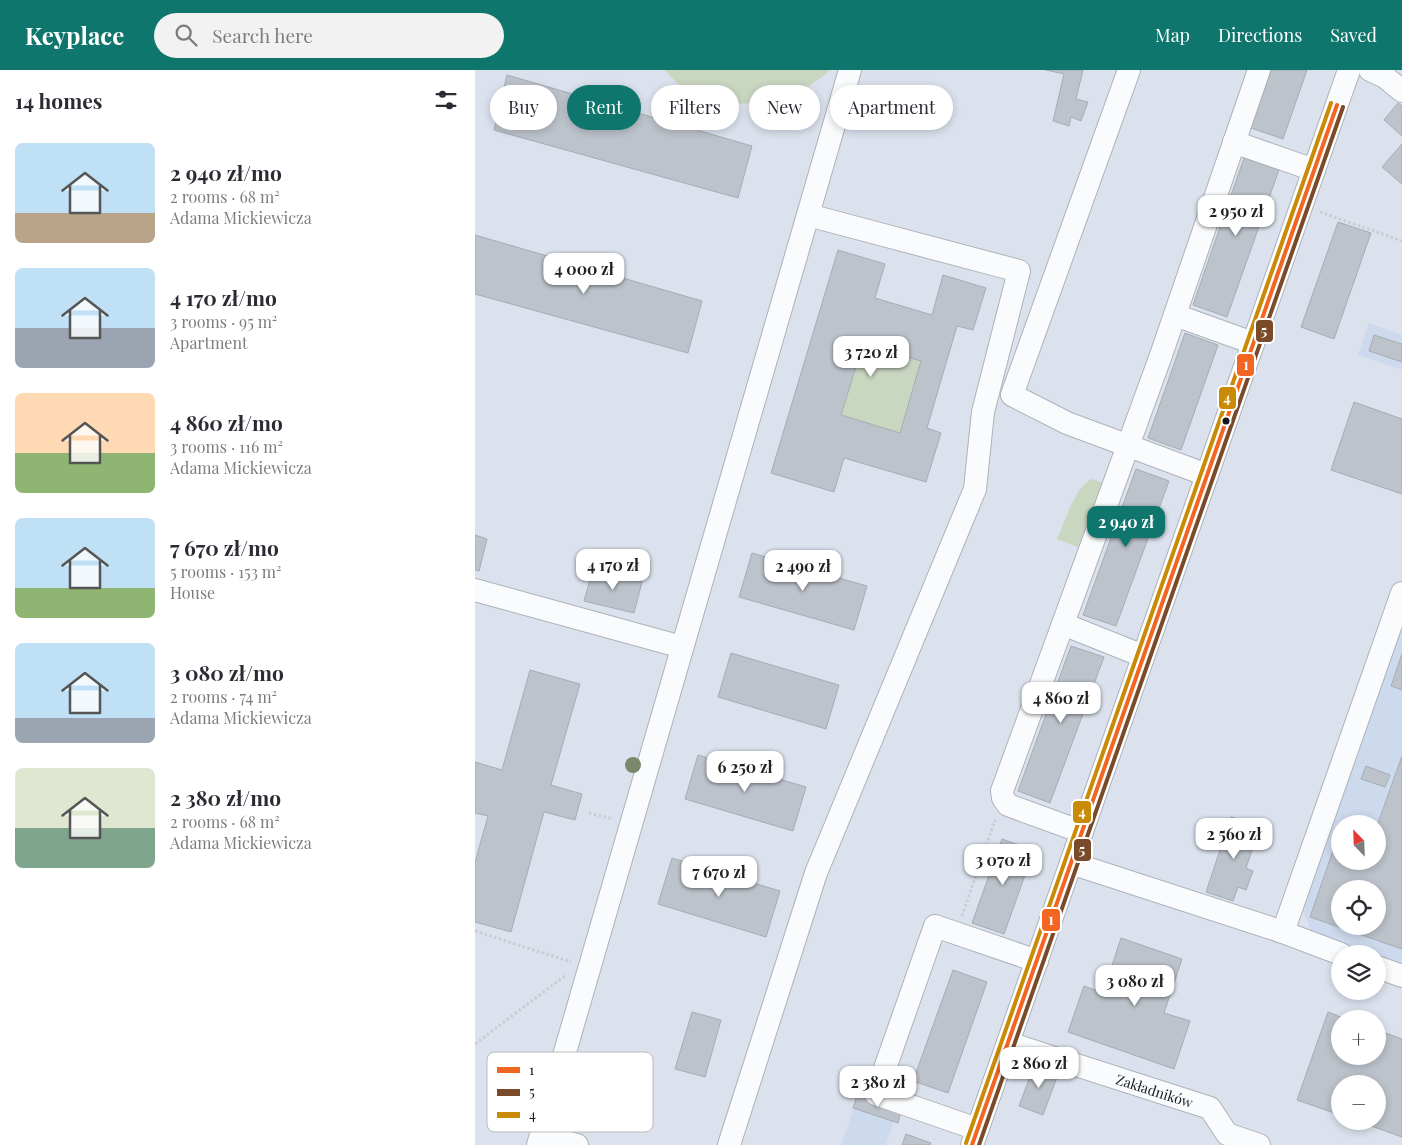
<!DOCTYPE html>
<meta charset="utf-8">
<style>
:root{--surface:#fff;--page:#f2f2f3;--text:#2b2b33;--muted:#7c7c81;--accent:#0f766e}
body{margin:0;font-family:"Playfair Display",serif;background:var(--page);color:var(--text);height:100vh;display:flex;flex-direction:column;font-size:19px;white-space:nowrap}
*{box-sizing:border-box;margin:0}
p{font-size:16px;color:var(--muted)}
.icon{flex:none;width:28px;height:28px;fill:none;stroke:currentColor;stroke-width:2;stroke-linecap:round;stroke-linejoin:round}
.map{position:relative;flex:1;overflow:hidden}
.side{display:flex;flex-direction:column;background:var(--surface);width:475px}
.side>*{flex:none}
.guide{position:absolute;left:15px;top:15px;width:475px;height:45px;display:flex;gap:10px}
.needle{width:32px;rotate:337deg}
.buttons{position:absolute;left:856px;top:745px;display:grid;gap:10px}
.buttons a{display:grid;place-items:center;width:55px;height:55px;border-radius:50%;background:var(--surface);box-shadow:0 2px 8px #0003;font-size:25px}
.price{position:absolute;translate:-50% -42px;padding:0 11px;border-radius:10px;background:#fff;color:#222;font-size:16px;line-height:32px;filter:drop-shadow(0 1px 2px #0008)}
.price::after{content:'';position:absolute;left:50%;top:30px;width:15px;height:11px;margin-left:-8px;background:inherit;clip-path:polygon(0 0,100% 0,50% 100%)}
.price.active{background:var(--accent);color:#fff}
ul{padding:0;list-style:none}
li{display:flex;align-items:center;gap:15px;height:125px;padding:0 15px}
li span{display:grid;place-items:center;flex:none;width:140px;height:100px;border-radius:8px;color:#555}
li>.icon{margin-inline-start:auto}
span .icon{width:60px;height:60px;fill:#fffc;stroke-width:1}
li b{font-size:21px}
h2{display:flex;justify-content:space-between;align-items:center;height:60px;padding:0 15px;font-size:21px}
.tag{padding:0 18px;border-radius:22px;background:var(--surface);box-shadow:0 2px 8px #0003;font-size:18px;line-height:45px}
.tag.active{background:var(--accent);color:#fff}
header{display:flex;align-items:center;gap:30px;box-sizing:border-box;height:70px;padding:0 25px;background:var(--accent);color:#fff}
header strong{font-size:24px}
nav{display:flex;gap:28px;margin-inline-start:auto;font-size:18px}
.search{width:350px;height:45px;background:var(--page);display:flex;align-items:center;gap:12px;box-sizing:border-box;padding:0 18px;border-radius:28px;color:var(--muted);font-size:19px}
main{display:flex;flex:1;min-height:0}
.map>svg:first-child{display:block}
</style>
<header>
<strong>Keyplace</strong>
<div class="search"><svg class="icon" aria-label="search" viewBox="0 0 24 24"><circle cx="10" cy="10" r="6"/><path d="M15 15l6 6"/></svg>Search here</div>
<nav><a>Map</a><a>Directions</a><a>Saved</a></nav>
</header>
<main>
<section class="side">
<h2>14 homes<svg class="icon" aria-label="filters" viewBox="0 0 24 24"><path d="M4 7h16M4 17h16"/><circle cx="9" cy="7" r="2"/><circle cx="15" cy="17" r="2"/></svg></h2>
<ul>
<li><span style="background:linear-gradient(#bfe0f5 70%,#b9a48a 0)"><svg class="icon" aria-label="home" viewBox="0 0 24 24"><path d="M3 11l9-7 9 7M6 9v11h12V9"/></svg></span><div><b>2 940 zł/mo</b><p>2 rooms · 68 m²</p><p>Adama Mickiewicza</p></div></li>
<li><span style="background:linear-gradient(#bfe0f5 60%,#9aa5b1 0)"><svg class="icon" aria-label="home" viewBox="0 0 24 24"><path d="M3 11l9-7 9 7M6 9v11h12V9"/></svg></span><div><b>4 170 zł/mo</b><p>3 rooms · 95 m²</p><p>Apartment</p></div></li>
<li><span style="background:linear-gradient(#ffd9b3 60%,#8fb573 0)"><svg class="icon" aria-label="home" viewBox="0 0 24 24"><path d="M3 11l9-7 9 7M6 9v11h12V9"/></svg></span><div><b>4 860 zł/mo</b><p>3 rooms · 116 m²</p><p>Adama Mickiewicza</p></div></li>
<li><span style="background:linear-gradient(#bfe0f5 70%,#8fb573 0)"><svg class="icon" aria-label="home" viewBox="0 0 24 24"><path d="M3 11l9-7 9 7M6 9v11h12V9"/></svg></span><div><b>7 670 zł/mo</b><p>5 rooms · 153 m²</p><p>House</p></div></li>
<li><span style="background:linear-gradient(#bfe0f5 75%,#9aa5b1 0)"><svg class="icon" aria-label="home" viewBox="0 0 24 24"><path d="M3 11l9-7 9 7M6 9v11h12V9"/></svg></span><div><b>3 080 zł/mo</b><p>2 rooms · 74 m²</p><p>Adama Mickiewicza</p></div></li>
<li><span style="background:linear-gradient(#dfe7d0 60%,#7fa58c 0)"><svg class="icon" aria-label="home" viewBox="0 0 24 24"><path d="M3 11l9-7 9 7M6 9v11h12V9"/></svg></span><div><b>2 380 zł/mo</b><p>2 rooms · 68 m²</p><p>Adama Mickiewicza</p></div></li>
</ul>
</section>
<div class="map">
<svg width="927" height="1075" viewBox="0 0 927 1075">
<rect width="100%" height="100%" fill="#dbe2ed"/>
<g fill="#cddaed" fill-rule="evenodd">
<polygon points="894,253 927,265 927,300 883,285"/>
<path d="M927,548V900L903,891L902,884H881L840,870L826,835ZM865,754H902V791H865ZM865,819H902V856H865Z"/>
<polygon points="383,1026 423,1040 411,1075 366,1075"/>
</g>
<g fill="#c9d6c0">
<path d="M190,0H355C313,40 229,50 190,0Z"/>
<polygon points="388,274 446,291 425,363 366,345"/>
<path d="M617,409L629,413L605,478L582,469C590,452 600,416 617,409Z"/>
</g>
<g fill="#bdc3cb" stroke="#a6acb4" fill-rule="evenodd">
<polygon points="571,0 608,0 601,29 613,32 606,51 596,47 594,56 578,51 589,4"/>
<polygon points="796,0 832,0 808,69 776,58"/>
<polygon points="32,5 277,76 263,128 19,60"/>
<polygon points="923,33 927,36 927,66 909,50"/>
<polygon points="927,74 927,114 907,97"/>
<polygon points="769,88 804,100 752,247 718,235"/>
<polygon points="863,152 896,163 859,269 826,257"/>
<polygon points="0,165 227,231 213,283 0,224"/>
<path d="M363,180L410,194L400,228L457,245L468,205L511,218L498,260L482,256L452,358L466,363L451,412L369,388L359,422L296,403ZM388,274L446,291L425,363L366,345Z"/>
<polygon points="710,263 743,275 706,380 673,368"/>
<polygon points="899,265 927,274 927,292 894,281"/>
<polygon points="879,332 927,349 927,424 856,400"/>
<polygon points="661,399 694,411 641,556 608,545"/>
<polygon points="0,465 12,469 4,501 0,500"/>
<polygon points="277,483 392,516 379,560 264,527"/>
<polygon points="118,499 167,512 159,543 109,531"/>
<polygon points="596,576 629,587 575,733 543,721"/>
<polygon points="256,583 364,615 351,659 243,627"/>
<polygon points="927,584 927,620 916,616"/>
<polygon points="55,600 105,614 76,715 107,724 100,750 69,742 36,862 0,852 0,792 13,746 0,743 0,692 27,700"/>
<polygon points="223,685 331,717 318,761 210,729"/>
<path d="M927,686V879L835,847L859,778L865,781V791H902V756ZM865,819H902V856H865Z"/>
<polygon points="891,696 915,705 910,717 886,709"/>
<polygon points="756,747 785,757 771,798 778,801 771,820 763,817 758,831 731,822"/>
<polygon points="527,769 559,780 529,864 497,853"/>
<polygon points="197,788 305,821 291,867 183,834"/>
<polygon points="646,868 707,889 689,943 715,951 699,999 593,962 609,916 628,923"/>
<polygon points="478,900 512,912 473,1023 438,1011"/>
<polygon points="217,942 246,950 230,1007 200,999"/>
<polygon points="853,942 871,949 865,949 865,986 902,986 902,960 927,969 927,1067 882,1051 902,1051 902,1014 865,1014 865,1045 822,1030"/>
<polygon points="560,993 584,1002 568,1045 544,1036"/>
<polygon points="383,1022 427,1037 423,1053 378,1038"/>
<polygon points="431,1064 456,1073 455,1075 427,1075"/>
</g>
<g fill="none" stroke-linecap="round" stroke-linejoin="round">
<defs>
<g id="minor">
<polyline points="654,0 537,325 592,353 732,405"/>
<polyline points="895,0 910,7 927,21"/>
<polyline points="759,72 839,100"/>
<polyline points="700,245 778,273"/>
<polyline points="0,520 207,577"/>
<polyline points="588,554 668,586"/>
<polyline points="607,762 533,735 528,728 527,721 685,288 784,0"/>
<polyline points="596,793 808,862 927,523"/>
<polyline points="805,861 866,884"/>
<polyline points="902,897 927,906"/>
<path id="s1" d="M533,973L735,1038L752,1064L784,1075"/>
<polyline points="502,1059 401,1024 460,856 562,891"/>
<polyline points="66,1065 102,1075"/>
<polyline points="63,1075 375,0"/>
<polyline points="254,1075 341,803 500,419 508,342 544,201 333,145"/>
<polyline points="497,1075 874,0"/>
</g>
</defs>
<use href="#minor" stroke="#acb2ba" stroke-width="24"/>
<g stroke="#cacccf" stroke-width="3" stroke-dasharray="2.5 2.5" stroke-linecap="butt">
<polyline points="845,142 927,171"/>
<polyline points="114,743 138,749"/>
<polyline points="487,846 520,750"/>
<polyline points="0,861 96,892"/>
<polyline points="0,974 91,905"/>
</g>
<use href="#minor" stroke="#fafbfc" stroke-width="22"/>
<defs>
<polyline id="bus-1" points="497,1075 862,35"/>
<polyline id="bus-2" points="504,1075 868,37"/>
<polyline id="bus-3" points="491,1073 856,33"/>
</defs>
<use href="#bus-1" stroke="#fff" stroke-width="8"/>
<use href="#bus-2" stroke="#fff" stroke-width="8"/>
<use href="#bus-3" stroke="#fff" stroke-width="8"/>
<use href="#bus-1" stroke="#f26522" stroke-width="4"/>
<use href="#bus-2" stroke="#7a4b2a" stroke-width="4"/>
<use href="#bus-3" stroke="#c98a06" stroke-width="4"/>
</g>
<circle fill="#7c886b" cx="158" cy="695" r="8"/>
<circle fill="#13181f" stroke="#fff" stroke-width="2" cx="751" cy="351" r="4.5"/>
<g text-anchor="middle" dominant-baseline="central" stroke-width="4.5" stroke-linejoin="round" paint-order="stroke">
<g font-size="14" fill="#13181f" stroke="#fff">
<text stroke="none"><textPath href="#s1" startOffset="154">Zakładników</textPath></text>
</g>
</g>
<rect x="12" y="982" width="166" height="80" rx="8" fill="#fff" stroke="#b8babc" stroke-width="1"/>
<rect x="22" y="997" width="23" height="6" fill="#f26522"/>
<rect x="22" y="1019" width="23" height="7" fill="#7a4b2a"/>
<rect x="22" y="1042" width="23" height="6" fill="#c98a06"/>
<g font-size="14" fill="#13181f">
<text x="54" y="1005">1</text>
<text x="54" y="1027">5</text>
<text x="54" y="1050">4</text>
</g>
<g stroke="#fff" stroke-width="2">
<rect x="780" y="249" width="19" height="24" rx="5" fill="#7a4b2a"/>
<rect x="761" y="283" width="19" height="24" rx="5" fill="#f26522"/>
<rect x="743" y="316" width="19" height="24" rx="5" fill="#c98a06"/>
<rect x="597" y="730" width="20" height="24" rx="5" fill="#c98a06"/>
<rect x="598" y="768" width="19" height="24" rx="5" fill="#7a4b2a"/>
<rect x="566" y="838" width="20" height="24" rx="5" fill="#f26522"/>
</g>
<g font-size="14" text-anchor="middle" font-weight="bold" fill="#fff">
<text x="789" y="266">5</text>
<text x="771" y="300">1</text>
<text x="752" y="333">4</text>
<text x="607" y="747">4</text>
<text x="607" y="785">5</text>
<text x="576" y="855">1</text>
</g>
</svg>
<div class="buttons">
<a><svg class="needle" viewBox="-14 -14 28 28"><path d="M0-13l5 13h-10z" fill="#e53935"/><path d="M0 13l5-13h-10z" fill="#7c7c81"/></svg></a>
<a><svg class="icon" aria-label="locate" viewBox="0 0 24 24"><circle cx="12" cy="12" r="6"/><path d="M12 2v4M12 18v4M2 12h4M18 12h4"/></svg></a>
<a><svg class="icon" aria-label="layers" viewBox="0 0 24 24"><path d="M12 4l9 5-9 5-9-5zM3 14l9 5 9-5"/></svg></a>
<a>+</a>
<a>−</a>
</div>
<b class="price" style="left:761px;top:167px">2 950 zł</b>
<b class="price" style="left:109px;top:225px">4 000 zł</b>
<b class="price" style="left:396px;top:308px">3 720 zł</b>
<b class="price active" style="left:651px;top:478px">2 940 zł</b>
<b class="price" style="left:138px;top:521px">4 170 zł</b>
<b class="price" style="left:328px;top:522px">2 490 zł</b>
<b class="price" style="left:586px;top:654px">4 860 zł</b>
<b class="price" style="left:270px;top:723px">6 250 zł</b>
<b class="price" style="left:759px;top:790px">2 560 zł</b>
<b class="price" style="left:528px;top:816px">3 070 zł</b>
<b class="price" style="left:244px;top:828px">7 670 zł</b>
<b class="price" style="left:660px;top:937px">3 080 zł</b>
<b class="price" style="left:564px;top:1019px">2 860 zł</b>
<b class="price" style="left:403px;top:1038px">2 380 zł</b>
<div class="guide">
<a class="tag">Buy</a>
<a class="tag active">Rent</a>
<a class="tag">Filters</a>
<a class="tag">New</a>
<a class="tag">Apartment</a>
</div>
</div>
</main>
